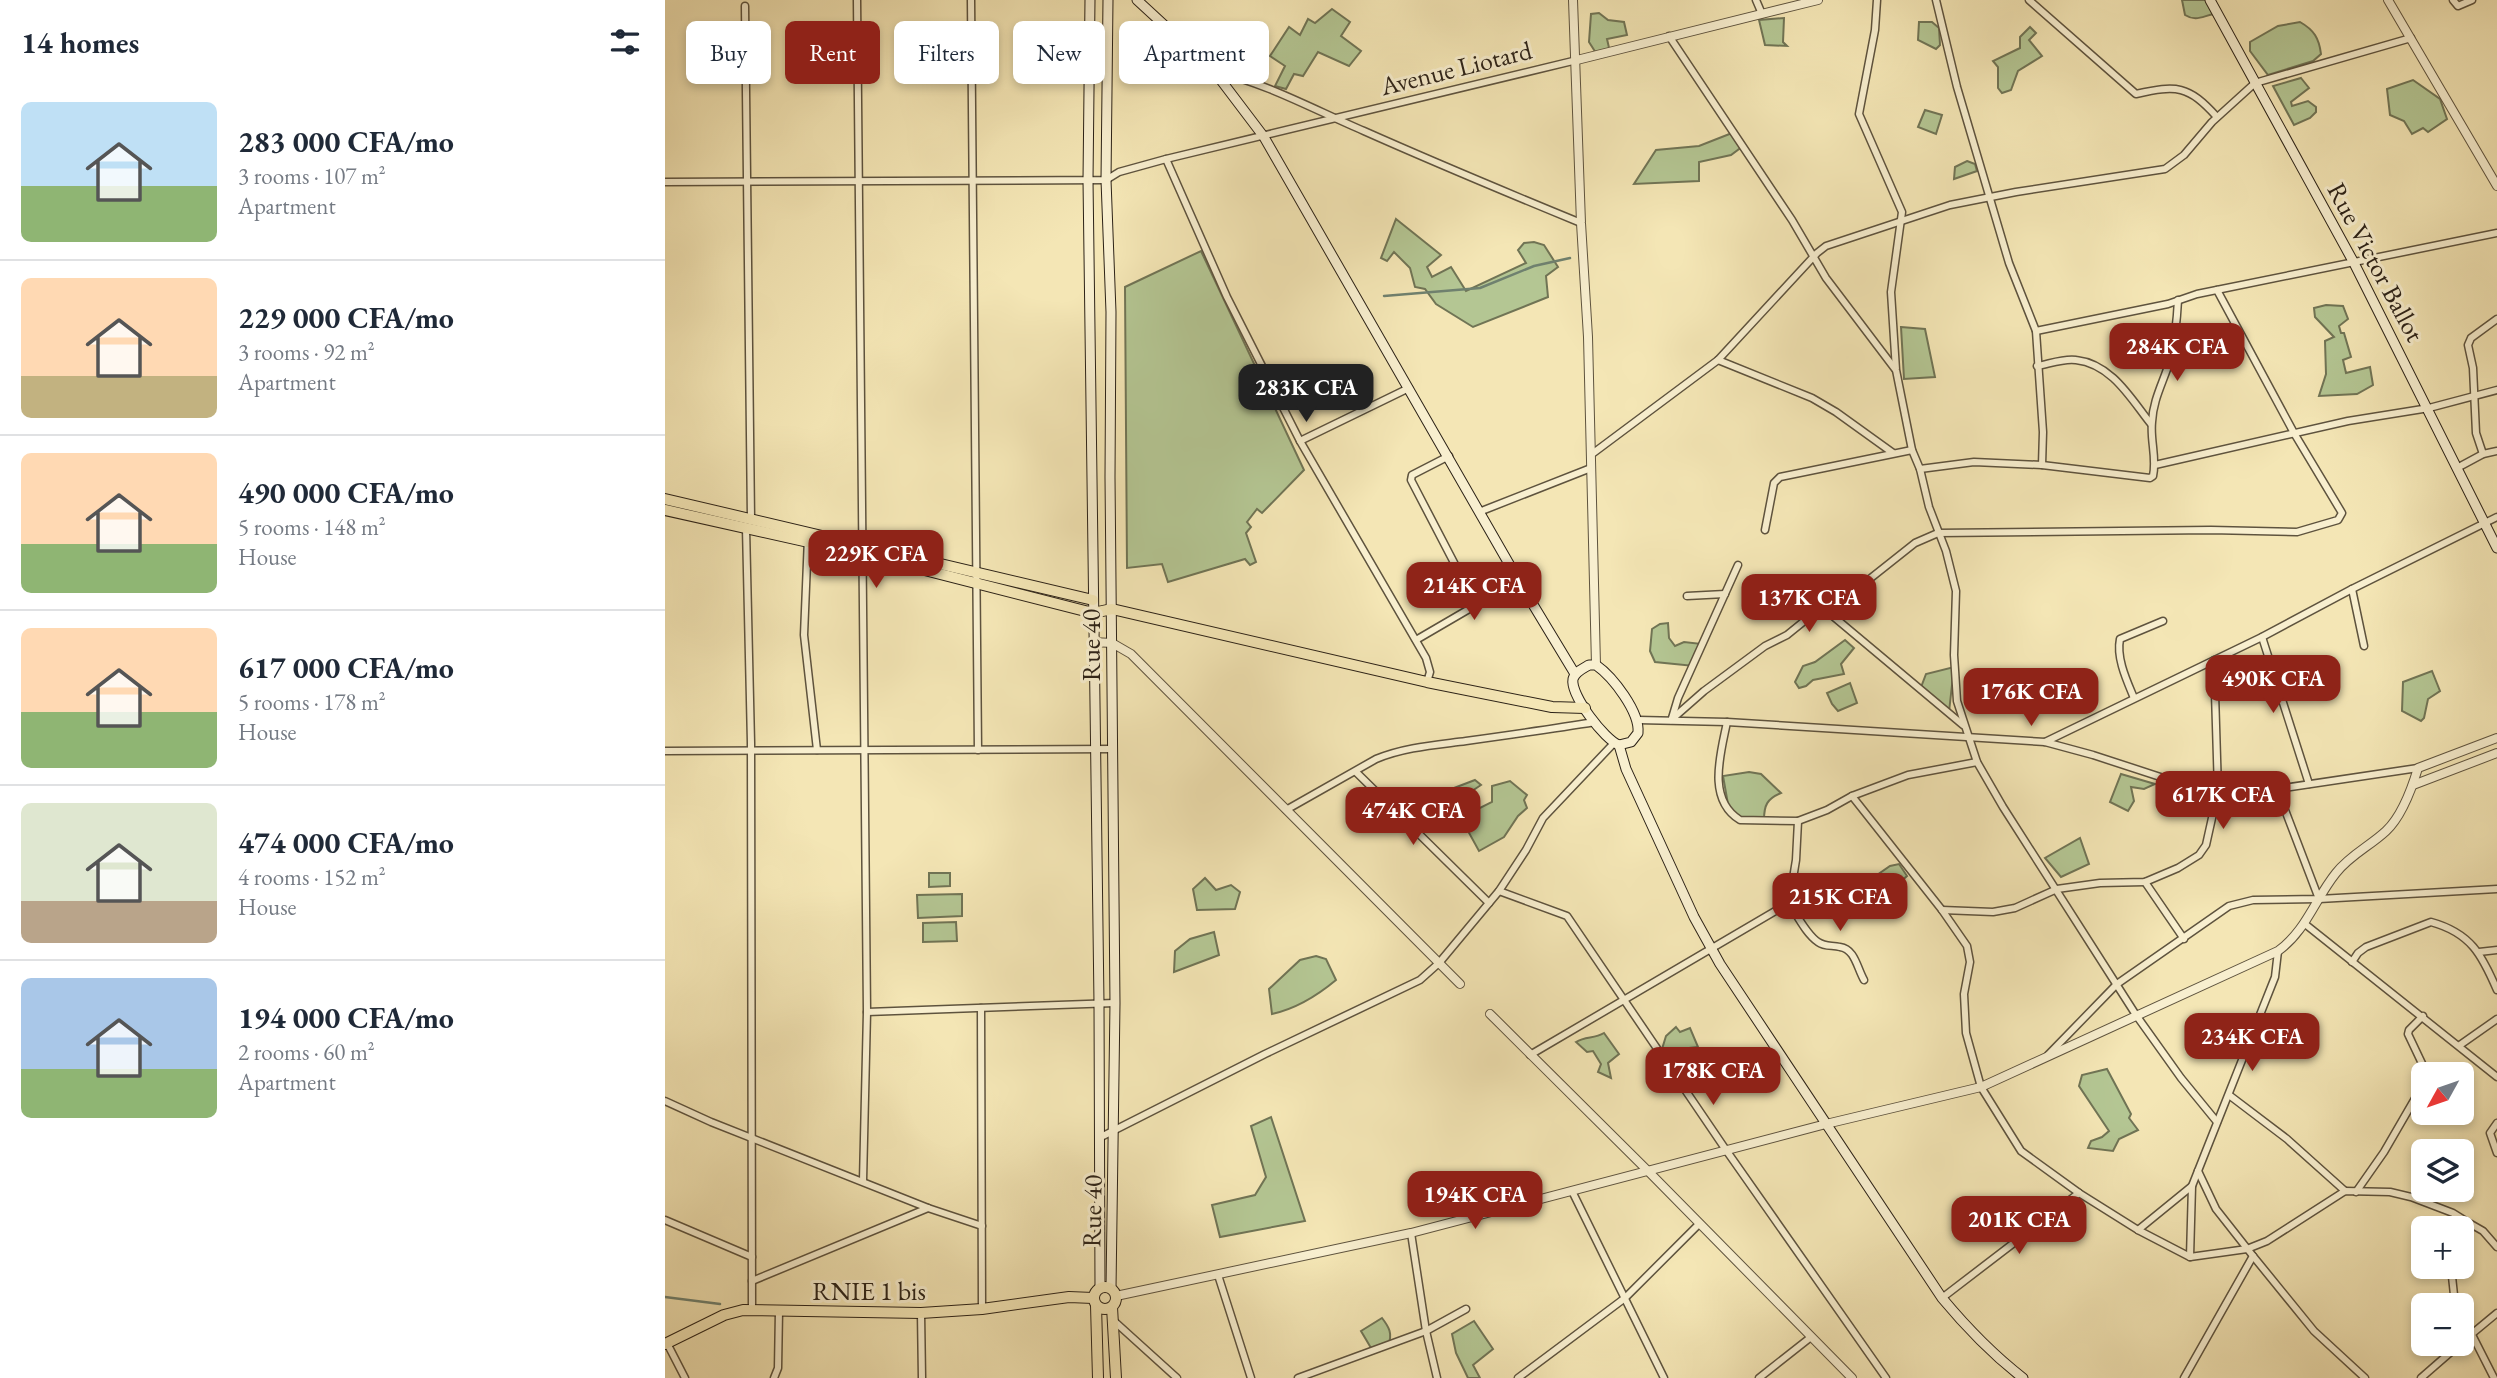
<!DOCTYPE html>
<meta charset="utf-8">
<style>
:root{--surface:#fff;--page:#f2f2f3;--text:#1f2937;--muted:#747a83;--line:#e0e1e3;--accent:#8f2418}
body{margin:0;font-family:"EB Garamond",serif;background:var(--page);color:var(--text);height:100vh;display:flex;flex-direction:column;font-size:26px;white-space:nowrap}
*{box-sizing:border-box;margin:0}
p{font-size:23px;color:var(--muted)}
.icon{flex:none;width:38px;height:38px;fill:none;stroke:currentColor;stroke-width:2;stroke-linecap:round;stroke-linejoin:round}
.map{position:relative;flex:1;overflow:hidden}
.sheet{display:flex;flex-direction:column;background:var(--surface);width:665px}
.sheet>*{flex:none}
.banner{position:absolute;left:21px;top:21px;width:665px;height:63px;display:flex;gap:14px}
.needle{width:46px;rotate:230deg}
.buttons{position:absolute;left:1746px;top:1062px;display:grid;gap:14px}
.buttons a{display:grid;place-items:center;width:63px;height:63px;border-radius:10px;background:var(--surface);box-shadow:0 4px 10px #0003;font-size:35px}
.price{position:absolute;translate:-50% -60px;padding:0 16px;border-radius:14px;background:var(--accent);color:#fff;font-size:23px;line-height:46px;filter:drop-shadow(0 2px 4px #0008)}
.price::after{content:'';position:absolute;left:50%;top:42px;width:21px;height:16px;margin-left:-10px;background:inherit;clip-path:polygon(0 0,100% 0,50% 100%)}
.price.selected{background:#222;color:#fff}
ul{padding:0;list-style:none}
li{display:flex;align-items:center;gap:21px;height:175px;padding:0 21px}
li+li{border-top:2px solid var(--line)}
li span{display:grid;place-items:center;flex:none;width:196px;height:140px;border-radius:10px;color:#555}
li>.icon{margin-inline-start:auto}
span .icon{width:84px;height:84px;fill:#fffc;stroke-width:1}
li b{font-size:30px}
h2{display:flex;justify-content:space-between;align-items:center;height:84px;padding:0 21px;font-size:30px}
.chip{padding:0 24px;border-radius:10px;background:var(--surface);box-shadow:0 4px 10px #0003;font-size:24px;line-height:63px}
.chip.selected{background:var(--accent);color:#fff}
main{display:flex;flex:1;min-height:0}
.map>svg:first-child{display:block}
</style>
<main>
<section class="sheet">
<h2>14 homes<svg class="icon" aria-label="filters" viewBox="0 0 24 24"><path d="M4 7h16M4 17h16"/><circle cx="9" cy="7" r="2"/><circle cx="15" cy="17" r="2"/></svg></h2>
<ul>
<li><span style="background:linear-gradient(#bfe0f5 60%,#8fb573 0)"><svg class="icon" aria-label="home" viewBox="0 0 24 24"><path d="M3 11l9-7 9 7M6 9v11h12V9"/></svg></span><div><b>283 000 CFA/mo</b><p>3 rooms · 107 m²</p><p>Apartment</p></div></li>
<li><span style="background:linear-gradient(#ffd9b3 70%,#c2b280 0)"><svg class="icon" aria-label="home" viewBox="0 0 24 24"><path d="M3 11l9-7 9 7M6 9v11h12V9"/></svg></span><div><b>229 000 CFA/mo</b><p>3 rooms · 92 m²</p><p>Apartment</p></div></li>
<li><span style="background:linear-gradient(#ffd9b3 65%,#8fb573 0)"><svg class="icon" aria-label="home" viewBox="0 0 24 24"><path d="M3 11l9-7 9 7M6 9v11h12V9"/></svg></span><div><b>490 000 CFA/mo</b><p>5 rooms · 148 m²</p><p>House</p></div></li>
<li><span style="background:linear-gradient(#ffd9b3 60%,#8fb573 0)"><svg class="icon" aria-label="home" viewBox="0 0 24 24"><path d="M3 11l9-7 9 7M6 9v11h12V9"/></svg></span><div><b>617 000 CFA/mo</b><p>5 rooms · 178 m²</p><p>House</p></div></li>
<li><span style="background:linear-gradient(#dfe7d0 70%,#b9a48a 0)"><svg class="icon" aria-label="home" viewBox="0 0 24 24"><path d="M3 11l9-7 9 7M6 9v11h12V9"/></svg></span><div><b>474 000 CFA/mo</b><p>4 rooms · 152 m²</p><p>House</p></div></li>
<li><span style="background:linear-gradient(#a9c7e8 65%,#8fb573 0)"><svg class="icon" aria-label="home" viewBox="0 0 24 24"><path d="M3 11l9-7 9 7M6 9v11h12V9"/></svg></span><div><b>194 000 CFA/mo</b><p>2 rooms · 60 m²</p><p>Apartment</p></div></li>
</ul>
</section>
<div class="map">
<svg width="1832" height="1378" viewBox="0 0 1832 1378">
<rect width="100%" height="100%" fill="#f4e6b5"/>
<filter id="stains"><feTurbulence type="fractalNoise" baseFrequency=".00286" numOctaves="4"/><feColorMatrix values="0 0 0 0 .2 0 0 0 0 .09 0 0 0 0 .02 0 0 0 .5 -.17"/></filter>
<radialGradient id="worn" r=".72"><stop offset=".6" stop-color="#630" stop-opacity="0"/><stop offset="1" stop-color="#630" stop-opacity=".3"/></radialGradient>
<g fill="#b4c693" stroke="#707455" stroke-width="2">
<path d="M1517,0H1543L1549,14C1538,16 1531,22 1520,15Z"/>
<polygon points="667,9 685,22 676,36 696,51 684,66 653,52 638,76 629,74 621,89 610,86 620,66 605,56 624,27 635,35 643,19 650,23"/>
<polygon points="934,13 943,20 959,22 962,35 942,39 945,52 931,53 924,42 926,14"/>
<polygon points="1119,18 1118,42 1122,46 1100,45 1094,20"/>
<polygon points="1267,22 1274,28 1275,45 1271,49 1253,40 1254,22"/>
<path d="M1635,22C1649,30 1654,38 1656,54L1648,61L1603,75L1585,51V42L1613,26Z"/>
<polygon points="1365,27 1371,33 1364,40 1377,56 1353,71 1346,90 1337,93 1333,88 1333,67 1328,61 1355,48 1355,37"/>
<polygon points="1636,78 1644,88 1626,102 1627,106 1643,101 1651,107 1651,112 1645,118 1629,125 1608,86"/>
<polygon points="1748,80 1775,99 1782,119 1763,132 1758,128 1747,134 1739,121 1725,115 1722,89"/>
<polygon points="1260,110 1277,115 1271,134 1253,127"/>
<polygon points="1067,133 1078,146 1066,155 1034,162 1034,181 969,184 991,150 1034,146"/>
<polygon points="1302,161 1310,164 1312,171 1289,179 1290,167"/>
<polygon points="731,219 776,255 762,267 767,277 786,267 801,291 861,263 853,250 859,243 869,242 879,245 893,267 881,276 883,297 808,327 771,304 760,289 750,287 745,268 729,252 722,261 716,258"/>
<polygon points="536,251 639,470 597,513 592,509 582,522 586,527 581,533 591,562 585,565 580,559 503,582 497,564 462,568 460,287"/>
<polygon points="1661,305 1678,306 1683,319 1674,326 1676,333 1679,333 1686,357 1678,360 1681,373 1705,367 1708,385 1692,394 1654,396 1661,374 1660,341 1669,337 1650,317 1649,308"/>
<polygon points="1236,327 1260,329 1270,377 1239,379"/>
<polygon points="1003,623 1004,638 1010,646 1019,642 1037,644 1029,666 990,662 985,651 987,629 995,624"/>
<polygon points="1180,640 1189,648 1176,664 1179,674 1148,680 1141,686 1134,688 1130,682 1138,666 1150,662"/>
<polygon points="1289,667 1284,712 1255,690 1261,674"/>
<polygon points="1767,671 1775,691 1763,699 1759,718 1756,721 1737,711 1738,682"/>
<polygon points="1350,675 1357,699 1344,705 1340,697 1328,704 1318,683"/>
<polygon points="1185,683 1192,703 1173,711 1167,704 1162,693"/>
<path d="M1084,772L1096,774L1116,793C1102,799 1099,805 1099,820H1075L1064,810L1058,776Z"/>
<polygon points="1456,774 1490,784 1479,789 1466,787 1469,801 1463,811 1445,802"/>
<polygon points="810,780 816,785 801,795 811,810 827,802 827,786 845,781 862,795 859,800 862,808 853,816 839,837 814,851 781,791"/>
<polygon points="1415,838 1424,864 1396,877 1380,858"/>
<polygon points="1234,864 1242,876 1233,884 1233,889 1225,896 1212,875 1225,866"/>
<polygon points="264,873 285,873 285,886 264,887"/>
<polygon points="540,878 551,890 566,885 575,892 570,909 532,910 528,889"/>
<polygon points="297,894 297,916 253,918 252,895"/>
<polygon points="291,922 292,941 258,942 258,923"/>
<polygon points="549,932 554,955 509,972 510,951 525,939"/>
<path d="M651,956L661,959L671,980C653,995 630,1009 607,1014L604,989L635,960Z"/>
<polygon points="1011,1027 1015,1032 1025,1028 1033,1047 1024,1048 1014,1054 1011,1049 1002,1056 997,1049 1001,1036"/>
<path d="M939,1033L954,1054L943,1063L946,1078L933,1072L936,1064L928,1051L922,1052L911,1042C921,1036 929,1039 939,1033Z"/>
<polygon points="1442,1069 1466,1114 1464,1118 1473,1130 1454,1139 1448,1151 1423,1148 1426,1141 1437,1137 1444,1131 1414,1086 1417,1075"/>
<polygon points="606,1117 640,1221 555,1237 547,1205 590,1195 601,1177 586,1126"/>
<path d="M717,1318C724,1327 728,1334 723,1345L706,1348L696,1331Z"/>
<polygon points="809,1321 828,1349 808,1365 815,1378 803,1378 791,1353 787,1334"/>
</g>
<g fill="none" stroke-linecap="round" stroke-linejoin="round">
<g stroke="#6f816f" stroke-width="2.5">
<polyline points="719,296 815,288 869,266 905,258"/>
<polyline points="0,1297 55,1304"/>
</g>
<defs>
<g id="minor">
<polyline points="192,0 202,1012 198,1181"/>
<polyline points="306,0 313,750"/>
<polyline points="1091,0 1097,14"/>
<polyline points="1212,0 1210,30 1194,114 1237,212 1226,292 1231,370 1247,450 1255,469 1264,507 1281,551 1291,591 1289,655 1292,701 1312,762 1338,807 1471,1015 1516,1078 1552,1122"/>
<polyline points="1271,0 1292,87 1344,263 1371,331 1378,432 1377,465"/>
<path d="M1364,0L1471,94C1512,85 1523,85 1552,117"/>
<polyline points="1788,0 1793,6 1807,0"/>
<polyline points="80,6 86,519"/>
<polyline points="1004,36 1127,220 1161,278 1230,369"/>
<path d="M549,71C601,83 650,110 699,131C771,163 843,193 916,223"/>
<polyline points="501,159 562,297 635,441 761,658 765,672 762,682"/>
<polyline points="0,182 441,180 454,172 501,159 912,60"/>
<polyline points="1371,331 1503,304 1532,294 1832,233"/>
<polyline points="1053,360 1147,398 1171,412 1228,453"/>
<path d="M1372,366C1384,364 1399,358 1411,360C1447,364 1466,399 1486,424"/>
<polyline points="635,441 744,388"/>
<polyline points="927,454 1053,360 1152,253 1161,246 1285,205 1351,192 1500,169 1519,155 1547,122 1590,83 1746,38"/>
<polyline points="1818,454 1811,433 1808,368 1803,345 1806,338 1832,319"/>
<polyline points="784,456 747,475 746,480 811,605"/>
<polyline points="1490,465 1683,421 1764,408 1832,390"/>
<polyline points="1792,468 1818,454 1832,451"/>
<path d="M1255,469L1309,462L1377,465L1485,478L1488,476C1492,458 1485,440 1487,422C1488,399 1499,381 1505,360C1510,340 1512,320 1513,300"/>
<polyline points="814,512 926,468"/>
<polyline points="81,528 86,743 87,1310"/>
<polyline points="1100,530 1109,483 1115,477 1247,450"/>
<polyline points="143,538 139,635 152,750"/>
<polyline points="1122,579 1154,613"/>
<polyline points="1687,589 1699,646"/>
<polyline points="1022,596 1060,594"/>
<polyline points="1163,612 1298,725"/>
<polyline points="1597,637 1644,784"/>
<polyline points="751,640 811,605 855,583"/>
<path d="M1469,698C1462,681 1451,658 1455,639L1498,621"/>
<polyline points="1007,718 1013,698 1073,565"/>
<polyline points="973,720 1062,722 1380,742 1428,755 1529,788 1553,791 1612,789 1753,768"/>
<polyline points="1006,720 1039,691 1100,646 1122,635 1148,614 1163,612 1250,543 1273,533 1546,530 1632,532 1673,520 1677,513 1629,433 1552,290"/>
<path d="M1062,722C1056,753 1041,799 1075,820L1133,821L1162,810L1187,796L1243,775L1312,762"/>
<polyline points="1380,742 1597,637 1687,589 1832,517"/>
<polyline points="0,751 448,749"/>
<polyline points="691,772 824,903"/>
<polyline points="1612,789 1654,899"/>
<polyline points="1187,796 1277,910 1302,946 1305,962 1299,994 1301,1033 1316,1087 1356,1151 1414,1193 1473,1230 1525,1257 1582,1249 1602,1241 1680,1191 1725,1192 1746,1197 1788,1213 1804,1223 1818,1231 1832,1247"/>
<path d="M621,810L711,759C740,747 771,745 801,741C844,735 887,729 930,722"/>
<path d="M1133,821L1131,860L1124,903C1132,915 1141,934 1153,942C1160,947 1167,945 1175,947C1190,949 1192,968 1199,980"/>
<polyline points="1480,882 1519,939"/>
<polyline points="834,891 902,916 1061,1150 1221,1378"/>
<polyline points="1277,910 1328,912 1350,908 1392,889 1435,883 1480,882 1513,868 1534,855 1541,845 1553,791 1549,660"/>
<polyline points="1640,924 1832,1077"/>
<polyline points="1814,952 1832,950"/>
<path d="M1687,962L1693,953L1701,947L1766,922C1806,933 1817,955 1832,990"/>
<polyline points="316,1008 317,1309"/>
<polyline points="202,1012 450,1003"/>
<polyline points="1758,1016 1744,1030 1743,1034 1762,1074"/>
<polyline points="1795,1045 1832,1019"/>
<polyline points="865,1055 1124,903"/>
<polyline points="1383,1055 1452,984 1564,906 1588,900 1654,899 1832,889"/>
<polyline points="1564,1095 1622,1139 1680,1191"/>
<polyline points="0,1101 46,1122 263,1208 317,1226"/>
<polyline points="1832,1123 1825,1133 1832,1153"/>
<polyline points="434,1138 600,1054 755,980 774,963 834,891 861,850 878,818 949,743"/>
<polyline points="1533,1171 1551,1209 1588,1256 1649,1331 1700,1378"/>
<polyline points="907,1191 999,1378"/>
<polyline points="1691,1192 1719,1152 1759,1083"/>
<polyline points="0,1220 87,1257"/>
<polyline points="1473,1230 1527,1186"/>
<polyline points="746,1233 761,1331 772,1378"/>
<polyline points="1525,1257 1527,1186 1610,977 1613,951"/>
<polyline points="1786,1267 1789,1295 1792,1306"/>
<polyline points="553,1275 586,1378"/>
<polyline points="87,1281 263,1208"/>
<polyline points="1277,1298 1414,1193"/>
<polyline points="256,1313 257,1378"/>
<polyline points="1797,1315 1829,1378"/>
<polyline points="449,1321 512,1378"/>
<polyline points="1797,1342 1832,1313"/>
<polyline points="2,1343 20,1378"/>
<polyline points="109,1378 113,1368 114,1311"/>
<polyline points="633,1378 761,1331 801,1309"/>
<polyline points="853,1378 960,1298 1034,1224"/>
<polyline points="1094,1378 1146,1337"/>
<polyline points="1519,1378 1588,1256"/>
<polyline points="1756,1378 1795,1344"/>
</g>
<g id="tertiary">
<polyline points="908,0 916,223 923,337 931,665"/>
<polyline points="1723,0 1832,186"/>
<polyline points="912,60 1153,0"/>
<polyline points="428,642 447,643 466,654 795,984"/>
<polyline points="1748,785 1832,753"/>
<polyline points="825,1014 983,1171 1187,1378"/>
<path d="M451,1296L746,1233L1161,1124L1316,1087L1613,951C1641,931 1650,899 1671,873C1685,855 1705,846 1721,831C1737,816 1747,788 1753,768L1832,738"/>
</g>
<g id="secondary">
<polyline points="425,0 423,180 434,1003 435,1288"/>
<polyline points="443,0 441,180 446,312 445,477 450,1003 446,1289"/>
<polyline points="472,0 549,71 599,137 855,583 910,674"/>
<polyline points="1545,0 1689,263 1832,548"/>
<path d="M924,665H931C948,677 975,712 973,733L966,742L954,745C940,740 905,695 908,679C910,672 917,669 924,665Z"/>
<path d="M954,745L961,769L1029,917L1055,964L1277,1298C1302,1328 1327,1354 1358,1378"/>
</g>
<g id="primary">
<polyline points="0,499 428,600"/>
<polyline points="0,510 197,554 428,613 447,609 762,682 887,707 920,708"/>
<circle cx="440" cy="1298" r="11"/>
<polyline points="431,1305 433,1378"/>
<polyline points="447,1307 451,1378"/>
<polyline points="0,1344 59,1315 78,1310 256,1313 317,1309 404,1297 428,1298"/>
</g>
</defs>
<use href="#minor" stroke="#5e533e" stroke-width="9"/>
<use href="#tertiary" stroke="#5e533e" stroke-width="10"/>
<use href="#secondary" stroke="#2c2217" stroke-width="11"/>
<use href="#primary" stroke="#2c2217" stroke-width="12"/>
<use href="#minor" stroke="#f8efcf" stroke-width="6"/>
<use href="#tertiary" stroke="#f8efcf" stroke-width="8"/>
<use href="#secondary" stroke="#f8efcf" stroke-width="9"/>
<use href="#primary" stroke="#f4e6b5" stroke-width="10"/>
</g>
<g text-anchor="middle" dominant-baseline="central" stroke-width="6" stroke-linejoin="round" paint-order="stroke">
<g font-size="26" fill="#2c2217" stroke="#f8efcf">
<text transform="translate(791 68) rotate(-14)">Avenue Liotard</text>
<text transform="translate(1711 262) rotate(62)">Rue Victor Ballot</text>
<text transform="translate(426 645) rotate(-90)">Rue 40</text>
<text transform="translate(427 1211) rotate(-89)">Rue 40</text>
<text x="204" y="1291">RNIE 1 bis</text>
</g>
</g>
<rect width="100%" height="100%" filter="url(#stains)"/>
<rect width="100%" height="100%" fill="url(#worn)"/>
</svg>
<div class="buttons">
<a><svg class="needle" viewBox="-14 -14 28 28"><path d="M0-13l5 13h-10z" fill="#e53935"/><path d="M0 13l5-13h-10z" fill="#747a83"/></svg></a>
<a><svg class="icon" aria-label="layers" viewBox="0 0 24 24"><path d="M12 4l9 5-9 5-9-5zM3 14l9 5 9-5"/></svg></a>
<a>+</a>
<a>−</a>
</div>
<b class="price" style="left:1512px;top:383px">284K CFA</b>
<b class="price selected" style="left:641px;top:424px">283K CFA</b>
<b class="price" style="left:211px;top:590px">229K CFA</b>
<b class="price" style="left:809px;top:622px">214K CFA</b>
<b class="price" style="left:1144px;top:634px">137K CFA</b>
<b class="price" style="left:1608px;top:715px">490K CFA</b>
<b class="price" style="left:1366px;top:728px">176K CFA</b>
<b class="price" style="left:1558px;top:831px">617K CFA</b>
<b class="price" style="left:748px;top:847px">474K CFA</b>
<b class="price" style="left:1175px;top:933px">215K CFA</b>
<b class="price" style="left:1587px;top:1073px">234K CFA</b>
<b class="price" style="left:1048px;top:1107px">178K CFA</b>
<b class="price" style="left:810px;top:1231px">194K CFA</b>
<b class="price" style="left:1354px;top:1256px">201K CFA</b>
<div class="banner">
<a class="chip">Buy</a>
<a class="chip selected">Rent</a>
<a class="chip">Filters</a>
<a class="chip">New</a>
<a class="chip">Apartment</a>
</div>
</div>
</main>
